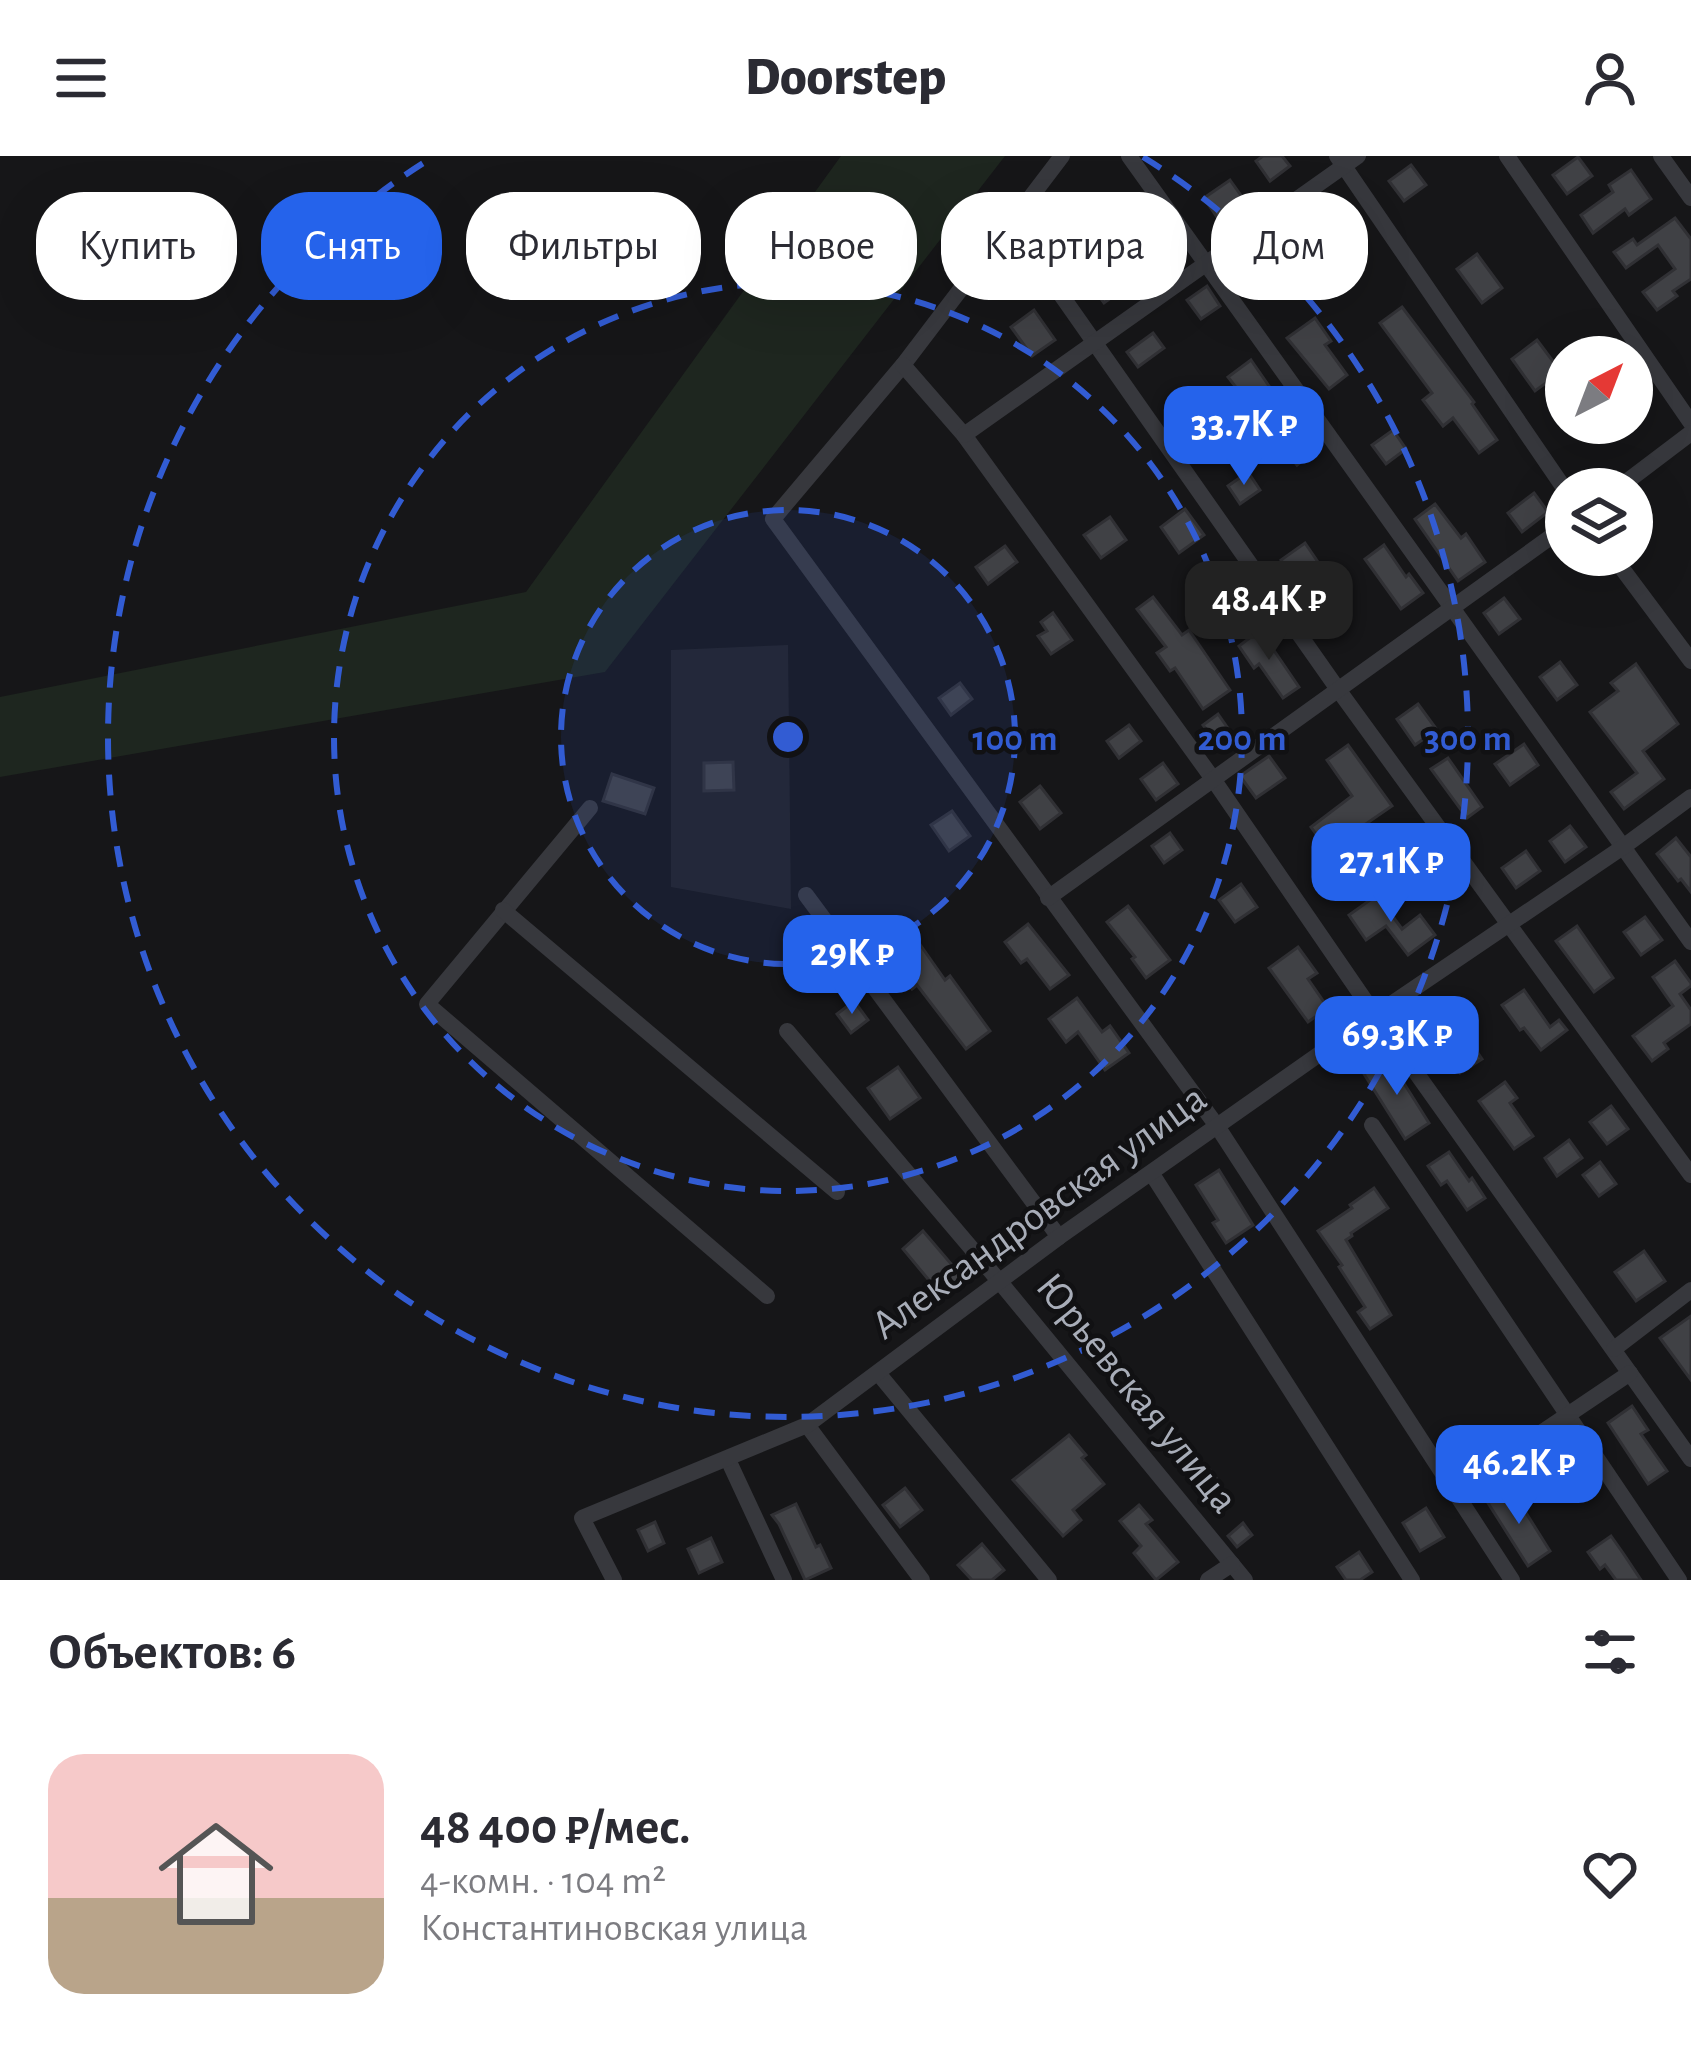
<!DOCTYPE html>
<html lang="ru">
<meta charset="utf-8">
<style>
:root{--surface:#fff;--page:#f7f7f7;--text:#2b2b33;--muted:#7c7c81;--accent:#2563eb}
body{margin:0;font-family:"Alegreya Sans",sans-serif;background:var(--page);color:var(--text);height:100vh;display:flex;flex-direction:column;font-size:45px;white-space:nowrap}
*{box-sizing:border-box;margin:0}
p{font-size:39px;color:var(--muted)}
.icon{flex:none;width:66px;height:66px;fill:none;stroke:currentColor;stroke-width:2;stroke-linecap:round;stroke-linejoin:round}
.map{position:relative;height:1424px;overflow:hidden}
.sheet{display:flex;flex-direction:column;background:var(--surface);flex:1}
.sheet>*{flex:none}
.hud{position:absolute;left:36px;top:36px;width:1620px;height:108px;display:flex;gap:24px}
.needle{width:78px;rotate:42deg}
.fabs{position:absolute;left:1545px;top:180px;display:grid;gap:24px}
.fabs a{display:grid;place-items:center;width:108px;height:108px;border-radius:50%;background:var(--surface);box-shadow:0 12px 48px #0002;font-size:60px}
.price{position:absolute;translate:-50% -102px;padding:0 27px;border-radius:24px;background:var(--accent);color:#fff;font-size:39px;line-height:78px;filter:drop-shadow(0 3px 6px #0008)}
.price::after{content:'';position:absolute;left:50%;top:72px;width:36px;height:27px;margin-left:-18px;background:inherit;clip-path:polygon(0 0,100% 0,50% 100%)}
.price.on{background:#222;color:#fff}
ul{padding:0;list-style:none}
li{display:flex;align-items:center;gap:36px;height:300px;padding:0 48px}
li span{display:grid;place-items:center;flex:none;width:336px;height:240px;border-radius:36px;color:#555}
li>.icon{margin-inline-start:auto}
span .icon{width:144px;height:144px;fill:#fffc;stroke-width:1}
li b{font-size:51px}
h2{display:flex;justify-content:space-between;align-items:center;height:144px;padding:0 48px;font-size:51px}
.chip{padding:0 42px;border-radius:48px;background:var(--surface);box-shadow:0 12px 48px #0002;font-size:42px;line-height:108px}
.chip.on{background:var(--accent);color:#fff}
header{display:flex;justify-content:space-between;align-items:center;height:156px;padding:0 48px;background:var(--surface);font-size:54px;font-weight:800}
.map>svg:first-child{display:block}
</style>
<header><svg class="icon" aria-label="menu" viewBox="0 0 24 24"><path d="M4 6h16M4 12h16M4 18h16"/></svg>Doorstep<svg class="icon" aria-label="person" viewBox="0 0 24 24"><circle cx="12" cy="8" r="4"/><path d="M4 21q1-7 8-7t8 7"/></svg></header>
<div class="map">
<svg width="1691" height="1424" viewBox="0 0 1691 1424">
<rect width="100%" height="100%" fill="#161618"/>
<polygon fill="#222225" points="788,489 791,753 671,731 671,494"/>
<polygon fill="#1e261f" points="841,0 1005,0 605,516 0,621 0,541 526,436"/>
<g fill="#404145" stroke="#303034" stroke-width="3">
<polygon points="1263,0 1282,0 1290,10 1270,25 1256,5"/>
<polygon points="1578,1 1592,20 1567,38 1553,19"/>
<polygon points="1411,9 1426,29 1404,45 1389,25"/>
<polygon points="1631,14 1651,43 1629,59 1625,53 1593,77 1581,59 1613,36 1609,29"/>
<polygon points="1230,24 1247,48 1221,67 1204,42"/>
<polygon points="1675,62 1691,83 1691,123 1673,135 1677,140 1657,154 1643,136 1675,113 1658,89 1626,112 1614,96 1633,83 1637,89"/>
<polygon points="1308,69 1318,84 1289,104 1292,108 1267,127 1254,109"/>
<polygon points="1352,77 1363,92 1347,104 1336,88"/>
<polygon points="1477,98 1502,132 1482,147 1457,113"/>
<polygon points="1106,112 1122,134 1104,147 1088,125"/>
<polygon points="1207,130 1220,150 1201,163 1187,144"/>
<polygon points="1402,151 1474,246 1472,248 1497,284 1479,297 1453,262 1443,270 1423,244 1432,237 1380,167"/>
<polygon points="1034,154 1055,184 1032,200 1011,171"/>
<polygon points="1315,162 1331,185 1325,189 1347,219 1329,233 1287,182"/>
<polygon points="1153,177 1164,192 1138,211 1127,196"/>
<polygon points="1537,184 1561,216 1535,235 1512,203"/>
<polygon points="1251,204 1302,278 1304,276 1317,293 1297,309 1284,292 1288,289 1253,238 1245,243 1228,221"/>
<polygon points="1393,274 1406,293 1386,308 1372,289"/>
<polygon points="1248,316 1260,334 1240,348 1228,330"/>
<polygon points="1534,337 1548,356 1522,376 1508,357"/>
<polygon points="1435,348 1461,382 1466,378 1485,406 1458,425 1415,363"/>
<polygon points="1185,353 1204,379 1179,397 1161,371"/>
<polygon points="1110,361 1126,384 1101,402 1084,379"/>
<polygon points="1305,387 1322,412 1298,429 1281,404"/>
<polygon points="1384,389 1406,421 1409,418 1423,437 1401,453 1365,403"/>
<polygon points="1005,390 1017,406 988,428 976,411"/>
<polygon points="1227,438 1239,455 1224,466 1212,449"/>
<polygon points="1153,441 1182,479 1189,474 1230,534 1203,553 1175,512 1170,515 1157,497 1166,491 1137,453"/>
<polygon points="1504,442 1520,463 1499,478 1484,457"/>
<polygon points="1053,457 1072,484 1051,498 1038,480 1047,475 1041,466"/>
<polygon points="1260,474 1299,531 1283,542 1259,508 1254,512 1239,490"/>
<polygon points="1560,506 1577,529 1557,544 1540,521"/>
<polygon points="1636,508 1678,568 1643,595 1664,623 1624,653 1611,636 1637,617 1590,556 1618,535 1611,527"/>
<polygon points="960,527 972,543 951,559 939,542"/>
<polygon points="1418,548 1437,574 1415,589 1397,563"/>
<polygon points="1218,558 1232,578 1217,588 1203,569"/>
<polygon points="1129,569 1141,585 1119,602 1107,585"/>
<polygon points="1524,588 1538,609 1510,629 1495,608"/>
<polygon points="1348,589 1392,650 1354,676 1357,680 1331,699 1311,671 1352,640 1327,604"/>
<polygon points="1269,600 1285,622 1256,642 1240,620"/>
<polygon points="1448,602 1482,651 1467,662 1431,613"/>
<polygon points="733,606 734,634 704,635 704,607"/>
<polygon points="1163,607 1178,628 1156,644 1141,623"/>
<polygon points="612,618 654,632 645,658 603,645"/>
<polygon points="1040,630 1061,657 1040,673 1020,646"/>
<polygon points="952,655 970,680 949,695 931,669"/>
<polygon points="1570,670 1586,691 1565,706 1550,685"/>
<polygon points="1405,673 1431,710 1409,725 1384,689"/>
<polygon points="1170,677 1182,694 1164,707 1152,690"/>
<polygon points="1676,682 1691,701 1691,736 1681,723 1678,725 1657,698"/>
<polygon points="1526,695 1540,715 1516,732 1502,712"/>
<polygon points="1241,728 1257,751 1235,766 1219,744"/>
<polygon points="1377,739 1402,773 1420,759 1435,779 1408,799 1386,770 1366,784 1349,759"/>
<polygon points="1128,750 1170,804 1146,822 1132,803 1135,801 1107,766"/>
<polygon points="1645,761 1662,784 1641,799 1624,776"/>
<polygon points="1028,768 1069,819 1050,833 1027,803 1021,807 1005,786"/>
<polygon points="1577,770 1613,822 1594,836 1556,785"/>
<polygon points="919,787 945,824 950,820 990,875 966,893 917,829 912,833 893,805"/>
<polygon points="1298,791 1317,817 1308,823 1328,852 1308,866 1269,812"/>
<polygon points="1675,805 1691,827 1691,830 1680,838 1691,854 1691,868 1664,887 1668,893 1652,905 1633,880 1673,850 1653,821"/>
<polygon points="1524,834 1550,871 1559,864 1567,874 1541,894 1524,872 1520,874 1502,849"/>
<polygon points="1077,842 1102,876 1110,870 1129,897 1105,914 1078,876 1066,886 1049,863"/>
<polygon points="1448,844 1464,865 1459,869 1482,903 1460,917 1438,885 1436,886 1420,865"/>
<polygon points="854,845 868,864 851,877 837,858"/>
<polygon points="1388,902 1429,967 1405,983 1364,918"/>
<polygon points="898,911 920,942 890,963 868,932"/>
<polygon points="1505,926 1517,942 1510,947 1533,980 1514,993 1479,945"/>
<polygon points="1611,950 1628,973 1607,988 1590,966"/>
<polygon points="1569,984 1582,1002 1557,1020 1545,1002"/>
<polygon points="1449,996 1469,1025 1472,1022 1485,1042 1467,1054 1447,1025 1441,1029 1428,1010"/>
<polygon points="1600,1006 1616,1028 1599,1040 1583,1019"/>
<polygon points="1219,1014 1253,1069 1226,1087 1213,1067 1218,1064 1196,1029"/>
<polygon points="1374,1032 1388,1052 1351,1077 1352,1080 1346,1084 1391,1159 1370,1173 1358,1156 1365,1151 1339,1111 1342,1109 1318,1075 1352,1052 1350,1049"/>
<polygon points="923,1075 964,1123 943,1141 903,1093"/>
<polygon points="1644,1095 1665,1125 1636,1145 1615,1116"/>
<polygon points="1691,1160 1691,1224 1660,1182"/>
<polygon points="1632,1250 1648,1274 1641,1278 1667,1315 1648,1328 1608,1267"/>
<polygon points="1069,1279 1086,1299 1082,1302 1104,1328 1073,1354 1081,1364 1063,1380 1013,1324"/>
<polygon points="1206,1309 1219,1326 1202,1339 1189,1323"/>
<polygon points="905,1332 922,1354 900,1371 883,1349"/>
<polygon points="1511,1333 1550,1395 1528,1410 1488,1347"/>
<polygon points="796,1348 816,1391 820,1389 831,1412 805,1424 779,1368 772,1359"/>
<polygon points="1139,1349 1152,1364 1146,1368 1178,1406 1156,1424 1134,1397 1141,1390 1120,1365"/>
<polygon points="1426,1352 1444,1381 1420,1395 1403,1367"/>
<polygon points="655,1366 664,1387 648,1395 638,1374"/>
<polygon points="1243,1367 1252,1379 1237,1391 1228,1380"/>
<polygon points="1611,1380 1623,1397 1641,1424 1616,1424 1605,1409 1600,1413 1588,1396"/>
<polygon points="711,1382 722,1406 699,1417 688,1393"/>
<polygon points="982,1388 1004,1414 992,1424 972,1424 958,1409"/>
<polygon points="1359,1396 1372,1416 1360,1424 1346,1424 1337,1411"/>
</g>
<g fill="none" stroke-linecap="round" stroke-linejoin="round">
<g stroke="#37383d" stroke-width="16">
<polyline points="1062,0 903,209 773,363 1217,970 1512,1424"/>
<polyline points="1129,0 1691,786"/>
<polyline points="1337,0 1566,335"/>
<polyline points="1507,0 1691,267"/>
<polyline points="1661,0 1691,42"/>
<polyline points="1012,69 1337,532 1691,1019"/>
<polyline points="903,209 964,279 1213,623 1375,859 1691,1303"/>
<polyline points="964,279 1358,0"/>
<polyline points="1617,333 1691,277"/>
<polyline points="1612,399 1691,505"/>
<polyline points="590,652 427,848 767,1140"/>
<polyline points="806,739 1059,1081"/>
<polyline points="1048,742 1566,370"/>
<polyline points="503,754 837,1036"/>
<polyline points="787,875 1000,1126 1245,1424"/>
<polyline points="1372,969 1679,1424"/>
<polyline points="1152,1018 1412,1424"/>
<polyline points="1614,1193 1691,1134"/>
<polyline points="878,1217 1049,1424"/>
<polyline points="807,1269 922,1424"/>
<polyline points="731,1310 784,1424"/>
<polyline points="1455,1335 1630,1217"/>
<polyline points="614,1424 582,1362 807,1269 1059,1081 1375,859 1623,691 1691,641"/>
<polyline points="1208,1424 1232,1408"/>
</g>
</g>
<circle cx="788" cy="581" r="227" fill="#325cd3" fill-opacity=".12"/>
<g fill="none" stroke="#325cd3" stroke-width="6" stroke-dasharray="21 15">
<circle cx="788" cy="581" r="227"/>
<circle cx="788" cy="581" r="454"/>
<path d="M1143 1A680 680 0 1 1 433 1"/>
</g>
<g text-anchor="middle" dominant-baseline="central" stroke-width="9" stroke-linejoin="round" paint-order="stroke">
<g font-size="42" fill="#a8adb8" stroke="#111113">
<text transform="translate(1039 1056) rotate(-36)">Александровская улица</text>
<text transform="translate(1137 1237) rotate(51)">Юрьевская улица</text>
</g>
</g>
<circle cx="788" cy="581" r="18" fill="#325cd3" stroke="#111113" stroke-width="6"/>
<g font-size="36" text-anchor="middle" font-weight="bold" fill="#325cd3" stroke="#111113" stroke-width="9" stroke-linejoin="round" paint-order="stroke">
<text x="1015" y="594">100 m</text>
<text x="1242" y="594">200 m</text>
<text x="1468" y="594">300 m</text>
</g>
</svg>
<div class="fabs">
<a><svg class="needle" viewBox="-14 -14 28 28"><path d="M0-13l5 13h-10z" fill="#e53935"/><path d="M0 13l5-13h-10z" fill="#7c7c81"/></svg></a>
<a><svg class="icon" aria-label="layers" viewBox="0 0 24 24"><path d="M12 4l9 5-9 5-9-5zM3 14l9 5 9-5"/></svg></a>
</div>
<b class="price" style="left:1244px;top:332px">33.7K ₽</b>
<b class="price on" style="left:1269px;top:507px">48.4K ₽</b>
<b class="price" style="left:1391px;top:769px">27.1K ₽</b>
<b class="price" style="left:852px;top:861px">29K ₽</b>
<b class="price" style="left:1397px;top:942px">69.3K ₽</b>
<b class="price" style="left:1519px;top:1371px">46.2K ₽</b>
<div class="hud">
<a class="chip">Купить</a>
<a class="chip on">Снять</a>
<a class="chip">Фильтры</a>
<a class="chip">Новое</a>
<a class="chip">Квартира</a>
<a class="chip">Дом</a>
</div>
</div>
<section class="sheet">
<h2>Объектов: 6<svg class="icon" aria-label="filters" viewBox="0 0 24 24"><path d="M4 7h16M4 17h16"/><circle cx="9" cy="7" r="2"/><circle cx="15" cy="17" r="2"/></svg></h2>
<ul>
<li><span style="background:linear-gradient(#f6c9c9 60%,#b9a48a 0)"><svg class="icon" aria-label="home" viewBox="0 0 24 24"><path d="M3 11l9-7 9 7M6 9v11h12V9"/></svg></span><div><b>48 400 ₽/мес.</b><p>4-комн. · 104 m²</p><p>Константиновская улица</p></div><svg class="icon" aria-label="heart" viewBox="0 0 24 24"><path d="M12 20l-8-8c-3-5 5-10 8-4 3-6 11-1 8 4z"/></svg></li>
</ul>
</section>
